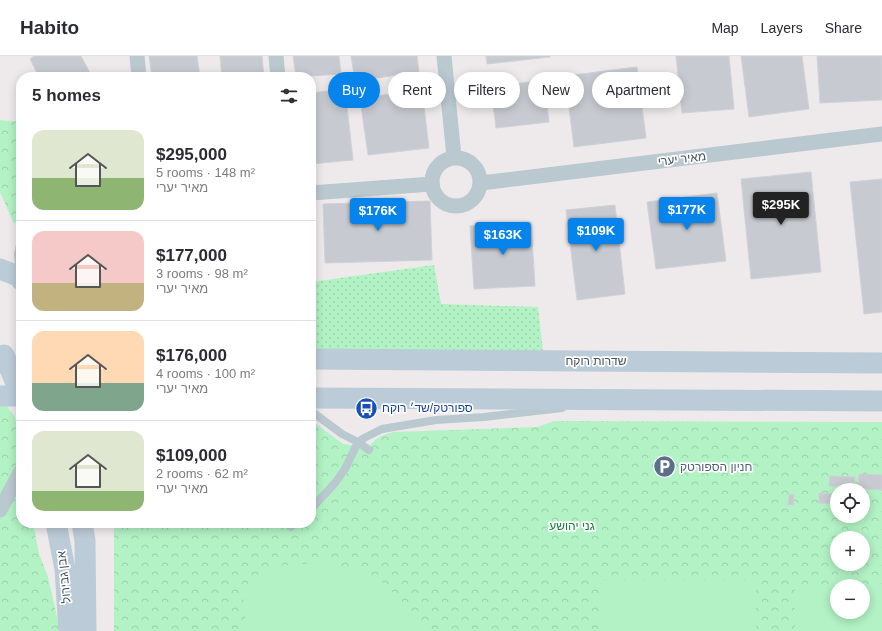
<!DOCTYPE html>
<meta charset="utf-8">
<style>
:root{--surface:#fff;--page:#f7f7f7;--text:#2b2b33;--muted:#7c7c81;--line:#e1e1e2;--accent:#0784eb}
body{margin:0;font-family:Arial,"Noto Sans Hebrew",sans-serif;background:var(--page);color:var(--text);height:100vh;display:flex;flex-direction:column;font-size:15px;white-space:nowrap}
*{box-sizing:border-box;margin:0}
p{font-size:13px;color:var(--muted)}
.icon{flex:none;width:22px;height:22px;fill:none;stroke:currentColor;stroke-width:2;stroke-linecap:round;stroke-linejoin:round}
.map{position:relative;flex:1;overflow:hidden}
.drawer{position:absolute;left:16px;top:16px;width:300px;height:456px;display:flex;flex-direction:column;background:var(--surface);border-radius:16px;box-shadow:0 2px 10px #0003}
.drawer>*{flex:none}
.hud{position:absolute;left:328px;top:16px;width:380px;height:36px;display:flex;gap:8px}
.buttons{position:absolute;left:830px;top:427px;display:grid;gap:8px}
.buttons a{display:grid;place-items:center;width:40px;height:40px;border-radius:50%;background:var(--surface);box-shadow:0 2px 10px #0003;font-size:20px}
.price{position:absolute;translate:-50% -34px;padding:0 9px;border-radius:4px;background:var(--accent);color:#fff;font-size:13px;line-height:26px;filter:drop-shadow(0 1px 2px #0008)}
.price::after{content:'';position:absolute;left:50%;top:24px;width:12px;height:9px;margin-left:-6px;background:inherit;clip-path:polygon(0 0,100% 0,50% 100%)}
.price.on{background:#222;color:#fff}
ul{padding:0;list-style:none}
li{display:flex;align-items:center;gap:12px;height:100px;padding:0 16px}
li+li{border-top:1px solid var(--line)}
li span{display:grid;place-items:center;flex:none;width:112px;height:80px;border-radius:12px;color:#555}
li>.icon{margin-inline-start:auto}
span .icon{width:48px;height:48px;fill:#fffc;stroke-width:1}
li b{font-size:17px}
h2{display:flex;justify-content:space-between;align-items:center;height:48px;padding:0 16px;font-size:17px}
.tag{padding:0 14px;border-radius:18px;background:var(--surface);box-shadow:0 2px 10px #0003;font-size:14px;line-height:36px}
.tag.on{background:var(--accent);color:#fff}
header{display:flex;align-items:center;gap:24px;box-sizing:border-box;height:56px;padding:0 20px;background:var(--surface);border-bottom:1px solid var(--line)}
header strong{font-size:19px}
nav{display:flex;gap:22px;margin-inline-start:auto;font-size:14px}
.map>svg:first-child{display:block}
</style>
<header>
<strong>Habito</strong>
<nav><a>Map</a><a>Layers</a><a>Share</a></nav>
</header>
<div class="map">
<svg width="882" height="575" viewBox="0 0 882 575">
<defs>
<pattern id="grass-dots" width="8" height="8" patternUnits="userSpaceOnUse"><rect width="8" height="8" fill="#b2f2c4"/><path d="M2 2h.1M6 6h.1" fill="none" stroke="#9ad1ab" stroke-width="1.8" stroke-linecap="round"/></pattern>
<pattern id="park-crowns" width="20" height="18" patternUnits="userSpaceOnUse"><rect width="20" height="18" fill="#b2f2c4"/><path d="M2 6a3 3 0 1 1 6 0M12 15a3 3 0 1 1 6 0" fill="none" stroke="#9ad1ab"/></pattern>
</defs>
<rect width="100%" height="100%" fill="#eeeaeb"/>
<polygon fill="url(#grass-dots)" points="434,209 441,248 538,251 543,296 311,296 311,226"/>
<g fill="url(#park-crowns)" fill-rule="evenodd">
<polygon points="0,64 21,66 21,158 14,168 0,136"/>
<polygon points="0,347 6,349 15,361 21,395 21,467 33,467 39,498 48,521 59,570 58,575 0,575"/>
<path d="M311,364L343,388L369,391C376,381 383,379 394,376L537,371L554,365L882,366V575H114V467H311ZM837,434H863V460H837ZM837,482H863V508H837ZM837,530H863V556H837Z"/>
</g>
<g fill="#b2f2c4" fill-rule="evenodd">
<polygon points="328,506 377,521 420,563 425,575 247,575 242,534 276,510"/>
<rect x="602" y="525" width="154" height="50"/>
<path d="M795,528H882V575H795ZM837,530H863V556H837Z"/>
</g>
<g fill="#c7cbd1" stroke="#ced2d8">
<polygon points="34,0 81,0 92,21 39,21 30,3"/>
<polygon points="149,0 197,0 200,21 152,21"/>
<polygon points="220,0 262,0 264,21 222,21"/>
<polygon points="293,0 339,0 341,18 296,21"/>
<polygon points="351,0 417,0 419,16 355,25"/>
<polygon points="486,0 550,0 550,1 487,8"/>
<polygon points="676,0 729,0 734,53 682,57"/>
<polygon points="741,0 802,0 809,53 749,61"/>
<polygon points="817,0 882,0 882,44 820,47"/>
<polygon points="637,11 646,82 574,91 565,20"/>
<polygon points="544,24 549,66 496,72 491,31"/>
<polygon points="345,33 353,104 311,108 311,37"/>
<polygon points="422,34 429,92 368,99 360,42"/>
<polygon points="811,116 821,216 751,223 741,123"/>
<polygon points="882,123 882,256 864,258 850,126"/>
<polygon points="717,137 726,205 656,213 647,146"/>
<polygon points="430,145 432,204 325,207 323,148"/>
<polygon points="615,149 625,238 577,244 566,154"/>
<polygon points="531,166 535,230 474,233 470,170"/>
<polygon points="859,418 882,419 882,434 858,433"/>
<polygon points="830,420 855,421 855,431 829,430"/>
<polygon points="819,437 837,438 837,448 819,447"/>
<polygon points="789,438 794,439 793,449 788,449"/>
</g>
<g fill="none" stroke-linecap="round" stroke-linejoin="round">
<g stroke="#bac8d0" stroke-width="8">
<polyline points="20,220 18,198 21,185"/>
<polyline points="311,355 342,378 358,386 369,394"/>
<polyline points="311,453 335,427 345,413 358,386 364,382 382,373 436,364 484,361 562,352"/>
<polyline points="291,471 296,467"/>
</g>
<g stroke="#bac8d0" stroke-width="15">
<polyline points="137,0 139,21"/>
<polyline points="276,0 278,21"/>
<polyline points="444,0 454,101"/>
<circle cx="456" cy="126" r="24"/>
<polyline points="481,127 882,78"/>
<polyline points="311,137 432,128"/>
<polyline points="0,454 21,415"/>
</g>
<g stroke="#bbcbd7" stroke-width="21">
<polyline points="0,213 20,221 21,224"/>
<polyline points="4,299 21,339"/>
<polyline points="311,303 882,307"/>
<polyline points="0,340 21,340"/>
<polyline points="311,342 882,345"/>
<polyline points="56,467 65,513 69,575"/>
<polyline points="82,467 85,485 86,575"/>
</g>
</g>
<defs>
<symbol id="bus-disc" viewBox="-11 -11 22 22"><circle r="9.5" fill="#1a4fb4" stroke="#fff"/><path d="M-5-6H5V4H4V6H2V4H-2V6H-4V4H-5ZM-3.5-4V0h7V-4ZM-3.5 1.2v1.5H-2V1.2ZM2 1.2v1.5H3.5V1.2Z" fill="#fff"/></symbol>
<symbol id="parking-disc" viewBox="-11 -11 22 22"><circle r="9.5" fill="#5c6f8a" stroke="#fff"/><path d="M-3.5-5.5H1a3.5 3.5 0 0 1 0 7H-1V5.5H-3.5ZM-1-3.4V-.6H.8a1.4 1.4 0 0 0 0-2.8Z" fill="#fff"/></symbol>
</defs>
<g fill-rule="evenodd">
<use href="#bus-disc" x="354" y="340" width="25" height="25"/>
<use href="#parking-disc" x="652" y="398" width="25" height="25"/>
</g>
<g text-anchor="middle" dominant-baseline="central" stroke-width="3.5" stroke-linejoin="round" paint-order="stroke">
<g font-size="12" fill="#42515a" stroke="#fff">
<text transform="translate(682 103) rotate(-7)">מאיר יערי</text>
<text x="596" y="305">שדרות רוקח</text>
<text transform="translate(64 521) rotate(-96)">אבן גבירול</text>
</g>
<g font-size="12" fill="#164399" stroke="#fff" text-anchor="start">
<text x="382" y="352">ספורטק/שד׳ רוקח</text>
</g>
<g font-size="12" fill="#4e5e75" stroke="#fff" text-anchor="start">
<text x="680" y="411">חניון הספורטק</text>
</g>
<g font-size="12" fill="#0d803a" stroke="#fff">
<text x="572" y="470">גני יהושע</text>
</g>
</g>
</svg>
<div class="buttons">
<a><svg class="icon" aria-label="locate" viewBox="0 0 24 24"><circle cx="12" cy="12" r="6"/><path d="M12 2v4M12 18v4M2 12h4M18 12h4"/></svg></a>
<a>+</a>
<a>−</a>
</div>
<b class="price on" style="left:781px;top:170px">$295K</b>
<b class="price" style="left:687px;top:175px">$177K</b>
<b class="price" style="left:378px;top:176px">$176K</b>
<b class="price" style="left:596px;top:196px">$109K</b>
<b class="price" style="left:503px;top:200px">$163K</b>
<div class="hud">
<a class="tag on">Buy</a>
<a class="tag">Rent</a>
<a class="tag">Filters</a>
<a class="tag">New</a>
<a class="tag">Apartment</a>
</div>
<section class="drawer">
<h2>5 homes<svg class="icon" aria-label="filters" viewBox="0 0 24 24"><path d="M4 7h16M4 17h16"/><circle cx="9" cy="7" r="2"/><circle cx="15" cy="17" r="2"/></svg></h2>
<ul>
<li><span style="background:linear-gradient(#dfe7d0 60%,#8fb573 0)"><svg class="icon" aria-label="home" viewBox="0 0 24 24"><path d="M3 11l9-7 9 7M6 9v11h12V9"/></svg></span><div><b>$295,000</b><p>5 rooms · 148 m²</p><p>מאיר יערי</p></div></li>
<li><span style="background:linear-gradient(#f6c9c9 65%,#c2b280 0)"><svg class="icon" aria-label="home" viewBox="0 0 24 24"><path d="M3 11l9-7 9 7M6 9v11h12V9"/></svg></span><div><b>$177,000</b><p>3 rooms · 98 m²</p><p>מאיר יערי</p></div></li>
<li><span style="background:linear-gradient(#ffd9b3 65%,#7fa58c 0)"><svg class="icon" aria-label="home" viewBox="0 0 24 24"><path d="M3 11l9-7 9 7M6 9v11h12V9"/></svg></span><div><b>$176,000</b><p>4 rooms · 100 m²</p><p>מאיר יערי</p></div></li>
<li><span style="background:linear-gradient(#dfe7d0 75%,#8fb573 0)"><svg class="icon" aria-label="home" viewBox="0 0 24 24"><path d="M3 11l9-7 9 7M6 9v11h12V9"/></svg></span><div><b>$109,000</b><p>2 rooms · 62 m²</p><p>מאיר יערי</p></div></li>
</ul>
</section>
</div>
